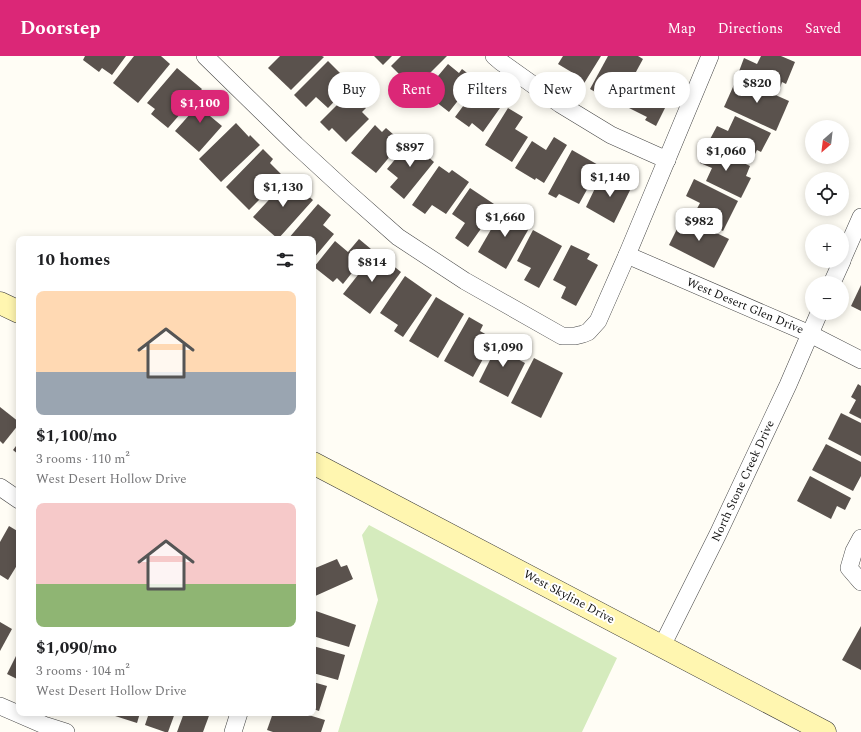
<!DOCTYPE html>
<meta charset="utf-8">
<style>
:root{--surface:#fff;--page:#f2f2f2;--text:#202124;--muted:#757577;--accent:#db2777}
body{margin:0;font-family:Spectral,serif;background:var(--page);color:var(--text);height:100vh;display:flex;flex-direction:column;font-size:15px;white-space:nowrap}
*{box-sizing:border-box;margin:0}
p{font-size:13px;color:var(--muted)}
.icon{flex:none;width:22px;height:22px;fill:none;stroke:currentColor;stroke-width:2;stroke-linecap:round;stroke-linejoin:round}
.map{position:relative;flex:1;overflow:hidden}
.sheet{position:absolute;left:16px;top:180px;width:300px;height:480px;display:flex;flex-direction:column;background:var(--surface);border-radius:8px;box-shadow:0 2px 10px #0003}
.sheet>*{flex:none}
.hud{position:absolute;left:328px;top:16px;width:380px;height:36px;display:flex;gap:8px}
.needle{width:26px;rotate:208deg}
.tools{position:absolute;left:805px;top:64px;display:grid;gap:8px}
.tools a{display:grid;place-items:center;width:44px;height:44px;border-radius:50%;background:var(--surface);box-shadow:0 2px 10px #0003;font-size:20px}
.price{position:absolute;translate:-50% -34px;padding:0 9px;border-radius:8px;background:#fff;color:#222;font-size:13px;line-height:26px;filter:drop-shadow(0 1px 2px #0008)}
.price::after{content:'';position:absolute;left:50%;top:24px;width:12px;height:9px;margin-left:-6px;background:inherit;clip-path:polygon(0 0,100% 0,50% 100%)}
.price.on{background:var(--accent);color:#fff}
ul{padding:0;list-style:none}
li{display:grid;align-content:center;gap:8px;height:212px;padding:0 20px}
li span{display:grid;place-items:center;height:124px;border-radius:8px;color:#555}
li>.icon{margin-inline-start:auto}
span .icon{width:72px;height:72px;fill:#fffc;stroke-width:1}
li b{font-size:17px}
h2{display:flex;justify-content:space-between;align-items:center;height:48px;padding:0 20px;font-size:17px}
.pill{padding:0 14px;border-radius:18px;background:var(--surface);box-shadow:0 2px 10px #0003;font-size:14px;line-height:36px}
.pill.on{background:var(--accent);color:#fff}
header{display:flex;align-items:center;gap:24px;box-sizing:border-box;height:56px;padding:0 20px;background:var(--accent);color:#fff}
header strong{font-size:19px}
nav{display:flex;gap:22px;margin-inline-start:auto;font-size:14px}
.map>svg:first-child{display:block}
</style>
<header>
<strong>Doorstep</strong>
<nav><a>Map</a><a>Directions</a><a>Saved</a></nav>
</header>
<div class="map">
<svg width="861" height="676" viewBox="0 0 861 676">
<rect width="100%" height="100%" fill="#fffdf5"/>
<polygon fill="#d5ebbd" points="369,469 617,602 582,676 338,676 378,544 362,479"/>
<g fill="#5a524d">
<polygon points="85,0 126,0 112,19 102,12 99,16 83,4"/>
<polygon points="134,0 161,0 170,8 138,47 113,27"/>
<polygon points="280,0 322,0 324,1 291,34 268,12"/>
<polygon points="374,0 392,0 383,9"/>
<polygon points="401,0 447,0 414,33 391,10"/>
<polygon points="563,0 601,0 583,29 571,22 573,17 558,8"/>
<polygon points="608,0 638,0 643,3 618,49 590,33"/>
<polygon points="761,0 781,0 795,6 786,28 782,26 779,35 738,18 744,2 757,8"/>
<polygon points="328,5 351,28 328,52 316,41 306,51 294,39"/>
<polygon points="448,8 459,17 462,13 475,23 449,56 431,42 434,37 428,32"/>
<polygon points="177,12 202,33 168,72 151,58 155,53 147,47"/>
<polygon points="644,22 653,26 654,22 675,32 656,70 645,64 647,61 629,52"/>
<polygon points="737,22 789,45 776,75 724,51"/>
<polygon points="478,30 493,41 490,45 500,52 483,76 472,67 469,71 455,61"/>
<polygon points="350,36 366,52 362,56 369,63 346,86 332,72 329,75 320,66"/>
<polygon points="208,38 220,49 210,60 222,70 199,96 175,75"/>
<polygon points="508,52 523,61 515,73 528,81 512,106 485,89"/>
<polygon points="735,60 771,77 761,96 757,94 751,106 709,85 717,70 728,75"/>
<polygon points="236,67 249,81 250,79 260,89 221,126 199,103"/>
<polygon points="375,69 382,76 386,72 402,86 376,117 351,97"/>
<polygon points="554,81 567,89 544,127 536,122 535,124 515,112 532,85 546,94"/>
<polygon points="413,82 429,95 426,99 434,106 404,143 390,131 398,122 387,113"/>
<polygon points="708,90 750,110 746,120 751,122 741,142 706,125 712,112 700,107"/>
<polygon points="263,93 273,103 270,107 283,120 249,154 226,131"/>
<polygon points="572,94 600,110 579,148 559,138 556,142 548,138"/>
<polygon points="439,110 449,117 452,114 469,126 446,158 432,149 425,158 412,149"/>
<polygon points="619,119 634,126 614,167 586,151 599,124 613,131"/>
<polygon points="290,121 300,130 299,132 313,144 278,183 253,161"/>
<polygon points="694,123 738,145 723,175 693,160 700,147 686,140"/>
<polygon points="470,132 497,150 468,191 455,182 465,167 452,158"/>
<polygon points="318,148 331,159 323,169 334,178 313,203 313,183 288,183"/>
<polygon points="504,151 532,167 506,213 478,196"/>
<polygon points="683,161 729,183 714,212 669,189"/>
<polygon points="533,174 562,190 539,232 524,224 531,212 517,205"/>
<polygon points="359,183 371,193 343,228 337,222 333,226 314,211 335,185 348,196"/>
<polygon points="571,189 590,198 587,203 598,209 576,250 561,242 566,231 553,224"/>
<polygon points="376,196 401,216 370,258 343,238"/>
<polygon points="405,220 432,239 403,281 394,275 398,269 380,257"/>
<polygon points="861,229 861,255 851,250"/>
<polygon points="436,241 464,258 438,302 409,285"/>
<polygon points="469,261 483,269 480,275 494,283 473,321 444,305"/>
<polygon points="502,280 518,288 512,300 525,307 508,341 479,326"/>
<polygon points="534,302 563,317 541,362 511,347"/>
<polygon points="858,328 861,330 861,363 849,357 856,344 851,341"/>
<polygon points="0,351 19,366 19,368 3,388 0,385"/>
<polygon points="841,357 861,367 861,400 828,383"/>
<polygon points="19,386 19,399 13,394"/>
<polygon points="826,388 861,406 861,420 853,435 812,414"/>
<polygon points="810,420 851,442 845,454 837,450 831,463 797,445"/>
<polygon points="9,470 19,476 19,506 8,524 0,519 0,486"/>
<polygon points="337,503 341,511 347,509 353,523 313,541 313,513"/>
<polygon points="313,554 356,569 349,591 313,580"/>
<polygon points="0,566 12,573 0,595"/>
<polygon points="861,570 861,614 842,604"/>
<polygon points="313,590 345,599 338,624 313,617"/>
<polygon points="19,594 19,624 7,618"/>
<polygon points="313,626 327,630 319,655 313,653"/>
<polygon points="113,657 140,657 137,667 112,659"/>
<polygon points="149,657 175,657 168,676 165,676 145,669"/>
<polygon points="184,657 210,657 203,676 177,676"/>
<polygon points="273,657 302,657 325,664 321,676 273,676 267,674"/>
</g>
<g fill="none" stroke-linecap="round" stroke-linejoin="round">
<defs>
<g id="street">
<polyline points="205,0 296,89 346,135 398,181 465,225 562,280 575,280 583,278 588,276 598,265 627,199 710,0"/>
<polyline points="494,0 501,6 560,48 611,79 667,104"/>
<polyline points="627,199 810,278 861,304"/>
<polyline points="842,204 861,161"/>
<polyline points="832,227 842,205"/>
<polyline points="0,431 19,444"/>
<polyline points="861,482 854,495 849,512 861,526"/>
<polyline points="662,590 718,478 788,329 819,257"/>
<polyline points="0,650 44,669 66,676"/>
<polyline points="233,676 239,657"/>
</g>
<g id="secondary">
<polyline points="0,247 19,256"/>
<polyline points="313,407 825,676"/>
</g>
</defs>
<use href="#street" stroke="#444" stroke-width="18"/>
<use href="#secondary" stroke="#333" stroke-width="23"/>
<use href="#street" stroke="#fff" stroke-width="17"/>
<use href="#secondary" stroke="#fff6b0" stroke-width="22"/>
</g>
<g text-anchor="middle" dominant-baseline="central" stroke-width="4" stroke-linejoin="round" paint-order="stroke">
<g font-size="12" fill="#111" stroke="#fff">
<text transform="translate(745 250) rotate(23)">West Desert Glen Drive</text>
<text transform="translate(743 425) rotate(-65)">North Stone Creek Drive</text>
<text transform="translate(569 541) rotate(28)">West Skyline Drive</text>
</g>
</g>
</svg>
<div class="tools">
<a><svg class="needle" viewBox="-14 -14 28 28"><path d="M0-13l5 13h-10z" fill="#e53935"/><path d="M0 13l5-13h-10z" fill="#757577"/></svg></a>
<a><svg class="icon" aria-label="locate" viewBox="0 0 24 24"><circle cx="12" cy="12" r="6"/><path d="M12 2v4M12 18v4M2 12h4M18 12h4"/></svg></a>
<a>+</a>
<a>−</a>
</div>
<b class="price" style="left:757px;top:48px">$820</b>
<b class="price on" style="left:200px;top:68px">$1,100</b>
<b class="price" style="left:410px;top:112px">$897</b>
<b class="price" style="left:726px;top:116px">$1,060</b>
<b class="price" style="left:610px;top:142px">$1,140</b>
<b class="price" style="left:283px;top:152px">$1,130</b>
<b class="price" style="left:505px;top:182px">$1,660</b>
<b class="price" style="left:699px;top:186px">$982</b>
<b class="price" style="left:372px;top:227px">$814</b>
<b class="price" style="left:503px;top:312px">$1,090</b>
<div class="hud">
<a class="pill">Buy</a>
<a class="pill on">Rent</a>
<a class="pill">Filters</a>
<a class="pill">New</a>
<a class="pill">Apartment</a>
</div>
<section class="sheet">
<h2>10 homes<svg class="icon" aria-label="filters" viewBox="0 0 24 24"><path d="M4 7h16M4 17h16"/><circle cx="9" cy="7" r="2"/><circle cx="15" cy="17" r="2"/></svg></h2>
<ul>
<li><span style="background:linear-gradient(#ffd9b3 65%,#9aa5b1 0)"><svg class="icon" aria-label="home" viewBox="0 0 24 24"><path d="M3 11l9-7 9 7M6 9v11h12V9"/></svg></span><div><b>$1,100/mo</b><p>3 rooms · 110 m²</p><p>West Desert Hollow Drive</p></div></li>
<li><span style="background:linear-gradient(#f6c9c9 65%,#8fb573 0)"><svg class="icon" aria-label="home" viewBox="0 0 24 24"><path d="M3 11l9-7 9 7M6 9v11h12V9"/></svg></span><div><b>$1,090/mo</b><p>3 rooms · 104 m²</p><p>West Desert Hollow Drive</p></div></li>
</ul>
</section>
</div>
